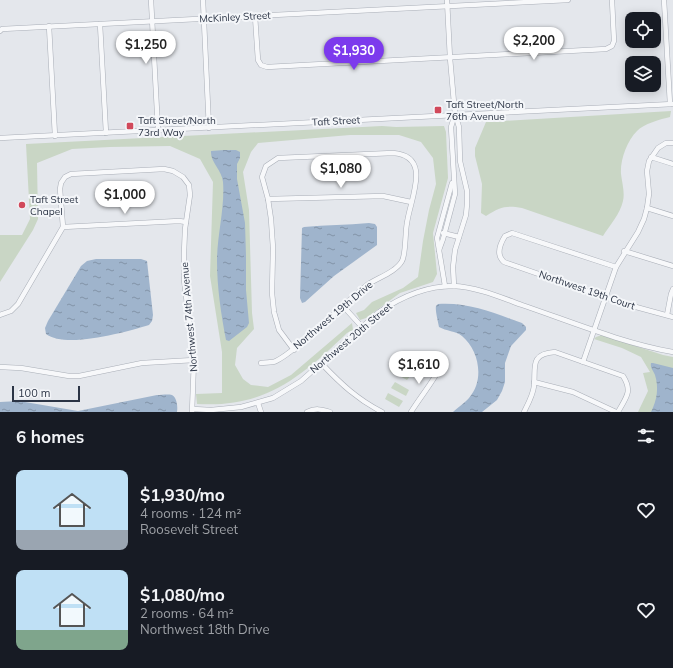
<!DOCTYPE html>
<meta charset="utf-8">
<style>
:root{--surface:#171b24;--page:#242831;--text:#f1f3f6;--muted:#9ea1a6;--accent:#7c3aed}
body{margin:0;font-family:Mulish,sans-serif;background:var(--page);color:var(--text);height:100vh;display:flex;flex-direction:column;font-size:15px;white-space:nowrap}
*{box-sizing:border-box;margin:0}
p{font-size:13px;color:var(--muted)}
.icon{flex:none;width:22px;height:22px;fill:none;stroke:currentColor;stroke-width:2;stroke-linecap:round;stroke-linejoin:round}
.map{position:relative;height:412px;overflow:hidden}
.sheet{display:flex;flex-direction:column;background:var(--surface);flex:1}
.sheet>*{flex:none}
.tools{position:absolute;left:625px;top:12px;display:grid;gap:8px}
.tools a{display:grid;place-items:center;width:36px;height:36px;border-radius:8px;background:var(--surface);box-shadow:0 2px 10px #0003;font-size:20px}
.scale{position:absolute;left:12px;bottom:10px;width:68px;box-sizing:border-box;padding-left:4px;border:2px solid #2b3445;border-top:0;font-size:11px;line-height:14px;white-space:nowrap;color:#2b3445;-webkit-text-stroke:3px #f4f6f9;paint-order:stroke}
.price{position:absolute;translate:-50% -34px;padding:0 9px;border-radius:14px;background:#fff;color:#222;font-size:13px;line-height:26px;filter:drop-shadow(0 1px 2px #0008)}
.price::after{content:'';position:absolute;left:50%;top:24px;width:12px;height:9px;margin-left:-6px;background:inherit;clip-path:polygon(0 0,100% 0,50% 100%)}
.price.current{background:var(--accent);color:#fff}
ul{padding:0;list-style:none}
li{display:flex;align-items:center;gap:12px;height:100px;padding:0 16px}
li span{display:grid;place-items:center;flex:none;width:112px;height:80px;border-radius:8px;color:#555}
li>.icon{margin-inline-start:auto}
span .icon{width:48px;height:48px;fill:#fffc;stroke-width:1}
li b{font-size:17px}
h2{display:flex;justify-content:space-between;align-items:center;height:48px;padding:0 16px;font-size:17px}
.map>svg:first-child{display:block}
</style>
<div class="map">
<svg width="673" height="412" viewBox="0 0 673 412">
<defs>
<pattern id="park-tufts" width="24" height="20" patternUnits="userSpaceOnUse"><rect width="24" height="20" fill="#c9d6c5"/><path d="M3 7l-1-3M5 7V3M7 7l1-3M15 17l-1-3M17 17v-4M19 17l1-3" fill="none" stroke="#adb8ab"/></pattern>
<pattern id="water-ripples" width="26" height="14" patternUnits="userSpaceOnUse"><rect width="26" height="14" fill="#9fb4cc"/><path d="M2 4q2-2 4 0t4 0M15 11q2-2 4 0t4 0" fill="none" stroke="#8293a7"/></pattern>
</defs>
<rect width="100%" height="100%" fill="#e4e7ec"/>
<g fill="#c9d6c5">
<path d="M671,111L670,117C661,119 643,124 637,131C627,141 620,160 621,174C622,183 625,192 623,201C620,214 610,225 603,236L522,208C506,205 500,207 486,216L481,213L482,184L475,156V148L486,122Z"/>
<path d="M382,126L396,127L444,126L446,132L448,178L433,233L437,274L433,282L400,293L366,318L360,320L356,313L364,310L372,302L403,288L418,277L423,241L429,210L436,184L433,158L421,142L399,135H350L258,143L251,152L243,172L249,210L252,313L254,329L237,348L235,365L243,379L251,385L268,387L291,375L352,323L353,330L347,333C300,378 265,408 197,404L196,394L222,393V352L210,276L213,182L200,159L170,146L110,147L72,149L37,163L38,219L33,230L0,282V235H22L30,219L26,144Z"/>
<polygon points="602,335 663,355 673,357 673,412 638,412 648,391 643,373 650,372 641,357 622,348 594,339 596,337"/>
<polygon points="395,382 409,390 406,396 391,388"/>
<polygon points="388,393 403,401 399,407 385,399"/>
</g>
<polygon fill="url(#park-tufts)" points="404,356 419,365 407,380 390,371"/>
<g fill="url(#water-ripples)">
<path d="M224,150H236L240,152V158L237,164V179L245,223L246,256V290L249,323L247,327L229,341L226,340C221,314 217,287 217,261C217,235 225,208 223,182C222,170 210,162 211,151Z"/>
<path d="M369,223L375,224L377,227V245L334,276L305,302L302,303L300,298L302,228L304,227C326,225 347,225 369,223Z"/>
<path d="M96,259H141L147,261L153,315L152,321L149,325C126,332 66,349 46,334L45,328L48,321L81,266L87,261Z"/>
<path d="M438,304C469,302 494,313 522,323L526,327V330L511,346L505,363V382L502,391L497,400L482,412H453C458,407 465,403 469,398C485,380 479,350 462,336C456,331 446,331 439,327C438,322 435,310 436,306Z"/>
<path d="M651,363H653L673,368V412H651C657,400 659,388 655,375C653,370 650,368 651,363Z"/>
<path d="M157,395C161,395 168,394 172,395C177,397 178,408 177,412H0V402L19,401L78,411Z"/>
</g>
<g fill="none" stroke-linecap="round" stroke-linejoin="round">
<defs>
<g id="minor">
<polyline points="151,0 158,130"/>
<polyline points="203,0 209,128"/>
<polyline points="447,0 450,58 455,114 459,127 460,161 467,191 467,204 466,215 455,250 453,267 454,286"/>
<polyline points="664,0 670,104"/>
<polyline points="255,16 258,60 261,65 267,67 606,49 612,46 614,41 612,0"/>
<polyline points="100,24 106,133"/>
<polyline points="49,26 55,136"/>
<polyline points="0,31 2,29 568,0"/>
<polyline points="0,138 673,104"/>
<polyline points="651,157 673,164"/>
<polyline points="268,199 383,196 411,202"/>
<polyline points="647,208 673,216"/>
<polyline points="63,227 179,221 186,222"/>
<polyline points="443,233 459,237"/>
<polyline points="439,250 443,239 455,194 451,127 455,114"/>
<polyline points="624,251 673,266"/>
<path d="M616,267L512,233L505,236C500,244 496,255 504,262L625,304L673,317"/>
<polyline points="445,286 437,238 452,183"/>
<polyline points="343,306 362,327"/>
<polyline points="0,315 11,311 18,304 63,227 60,189 61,183 65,177 71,174 164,169 173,171 183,177 189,185 190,195 185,229 184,253 184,280 194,360 192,412"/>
<polyline points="667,315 671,294 673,289"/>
<polyline points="583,362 616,267 638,232 644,219 647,208 649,194 647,171 649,161 658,148 666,143 673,143"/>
<path d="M261,363C266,362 272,363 276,361C290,354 302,342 314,331C332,316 349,300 367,285C377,278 396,272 402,261C406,254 405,232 407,223C410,199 433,156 393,153L278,158L266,166L262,177L268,199L271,219L273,248L272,293L274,312L279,330L294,350"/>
<path d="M322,364C341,384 357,399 382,412"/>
<polyline points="0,367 21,368 69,376 79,376 142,363 194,360"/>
<polyline points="534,382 573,392 616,412"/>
<polyline points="258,403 261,412"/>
<path d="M193,409L211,410L241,407L273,398L301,381L379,312C401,297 426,286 453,286C477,287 500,297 522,305C572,322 622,343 673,352"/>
<path d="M307,412C315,408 321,409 330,412"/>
<path d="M411,412C421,396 433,382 441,366"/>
<path d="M524,412C528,404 533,395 534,386C536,367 529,354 555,352L623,376C633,392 626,397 618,412"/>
</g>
</defs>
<use href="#minor" stroke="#a9aeb7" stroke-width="5.5"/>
<use href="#minor" stroke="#f7f8fa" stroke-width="4.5"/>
</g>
<g fill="#d1495b" stroke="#f4f6f9" stroke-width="1.5">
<rect x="434" y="106" width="8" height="8" rx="2"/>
<rect x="126" y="122" width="8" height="8" rx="2"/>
<circle cx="22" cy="205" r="4"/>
</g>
<g text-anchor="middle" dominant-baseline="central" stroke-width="4" stroke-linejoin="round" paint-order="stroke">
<g font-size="10" fill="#2b3445" stroke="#f4f6f9">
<text transform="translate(235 17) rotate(-3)">McKinley Street</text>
<text transform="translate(336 121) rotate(-3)">Taft Street</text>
<text transform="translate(587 290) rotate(19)">Northwest 19th Court</text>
<text transform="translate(333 315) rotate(-40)">Northwest 19th Drive</text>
<text transform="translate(189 317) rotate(-95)">Northwest 74th Avenue</text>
<text transform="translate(351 338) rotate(-40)">Northwest 20th Street</text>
</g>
<g font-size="10" fill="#2b3445" stroke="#f4f6f9" text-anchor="start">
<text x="446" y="104">Taft Street/North<tspan x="446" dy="12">76th Avenue</tspan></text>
<text x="138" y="120">Taft Street/North<tspan x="138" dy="12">73rd Way</tspan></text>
<text x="30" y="199">Taft Street<tspan x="30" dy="12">Chapel</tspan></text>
</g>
</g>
</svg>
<div class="tools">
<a><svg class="icon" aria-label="locate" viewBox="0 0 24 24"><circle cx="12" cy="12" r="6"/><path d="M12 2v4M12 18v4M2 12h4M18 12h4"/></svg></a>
<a><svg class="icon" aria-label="layers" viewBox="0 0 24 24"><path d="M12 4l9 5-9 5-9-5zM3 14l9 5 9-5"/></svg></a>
</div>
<div class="scale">100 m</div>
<b class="price" style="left:534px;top:61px">$2,200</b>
<b class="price" style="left:146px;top:65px">$1,250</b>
<b class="price current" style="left:354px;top:71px">$1,930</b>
<b class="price" style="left:341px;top:189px">$1,080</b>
<b class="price" style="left:125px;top:215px">$1,000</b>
<b class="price" style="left:419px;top:385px">$1,610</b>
</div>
<section class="sheet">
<h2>6 homes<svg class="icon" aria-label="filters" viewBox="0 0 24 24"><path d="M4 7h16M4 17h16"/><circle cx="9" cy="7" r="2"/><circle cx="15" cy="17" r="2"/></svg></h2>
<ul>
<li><span style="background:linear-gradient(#bfe0f5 75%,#9aa5b1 0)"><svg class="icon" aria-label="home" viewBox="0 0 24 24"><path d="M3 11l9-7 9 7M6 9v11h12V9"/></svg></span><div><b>$1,930/mo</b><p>4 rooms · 124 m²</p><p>Roosevelt Street</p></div><svg class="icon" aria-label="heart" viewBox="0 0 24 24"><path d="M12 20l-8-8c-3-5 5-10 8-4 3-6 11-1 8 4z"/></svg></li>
<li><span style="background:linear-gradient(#bfe0f5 75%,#7fa58c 0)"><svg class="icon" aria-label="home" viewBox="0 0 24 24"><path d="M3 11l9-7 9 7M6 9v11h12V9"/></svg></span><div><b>$1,080/mo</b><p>2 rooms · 64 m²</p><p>Northwest 18th Drive</p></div><svg class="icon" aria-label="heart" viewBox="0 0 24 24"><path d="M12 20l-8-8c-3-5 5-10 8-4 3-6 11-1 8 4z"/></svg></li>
</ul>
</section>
